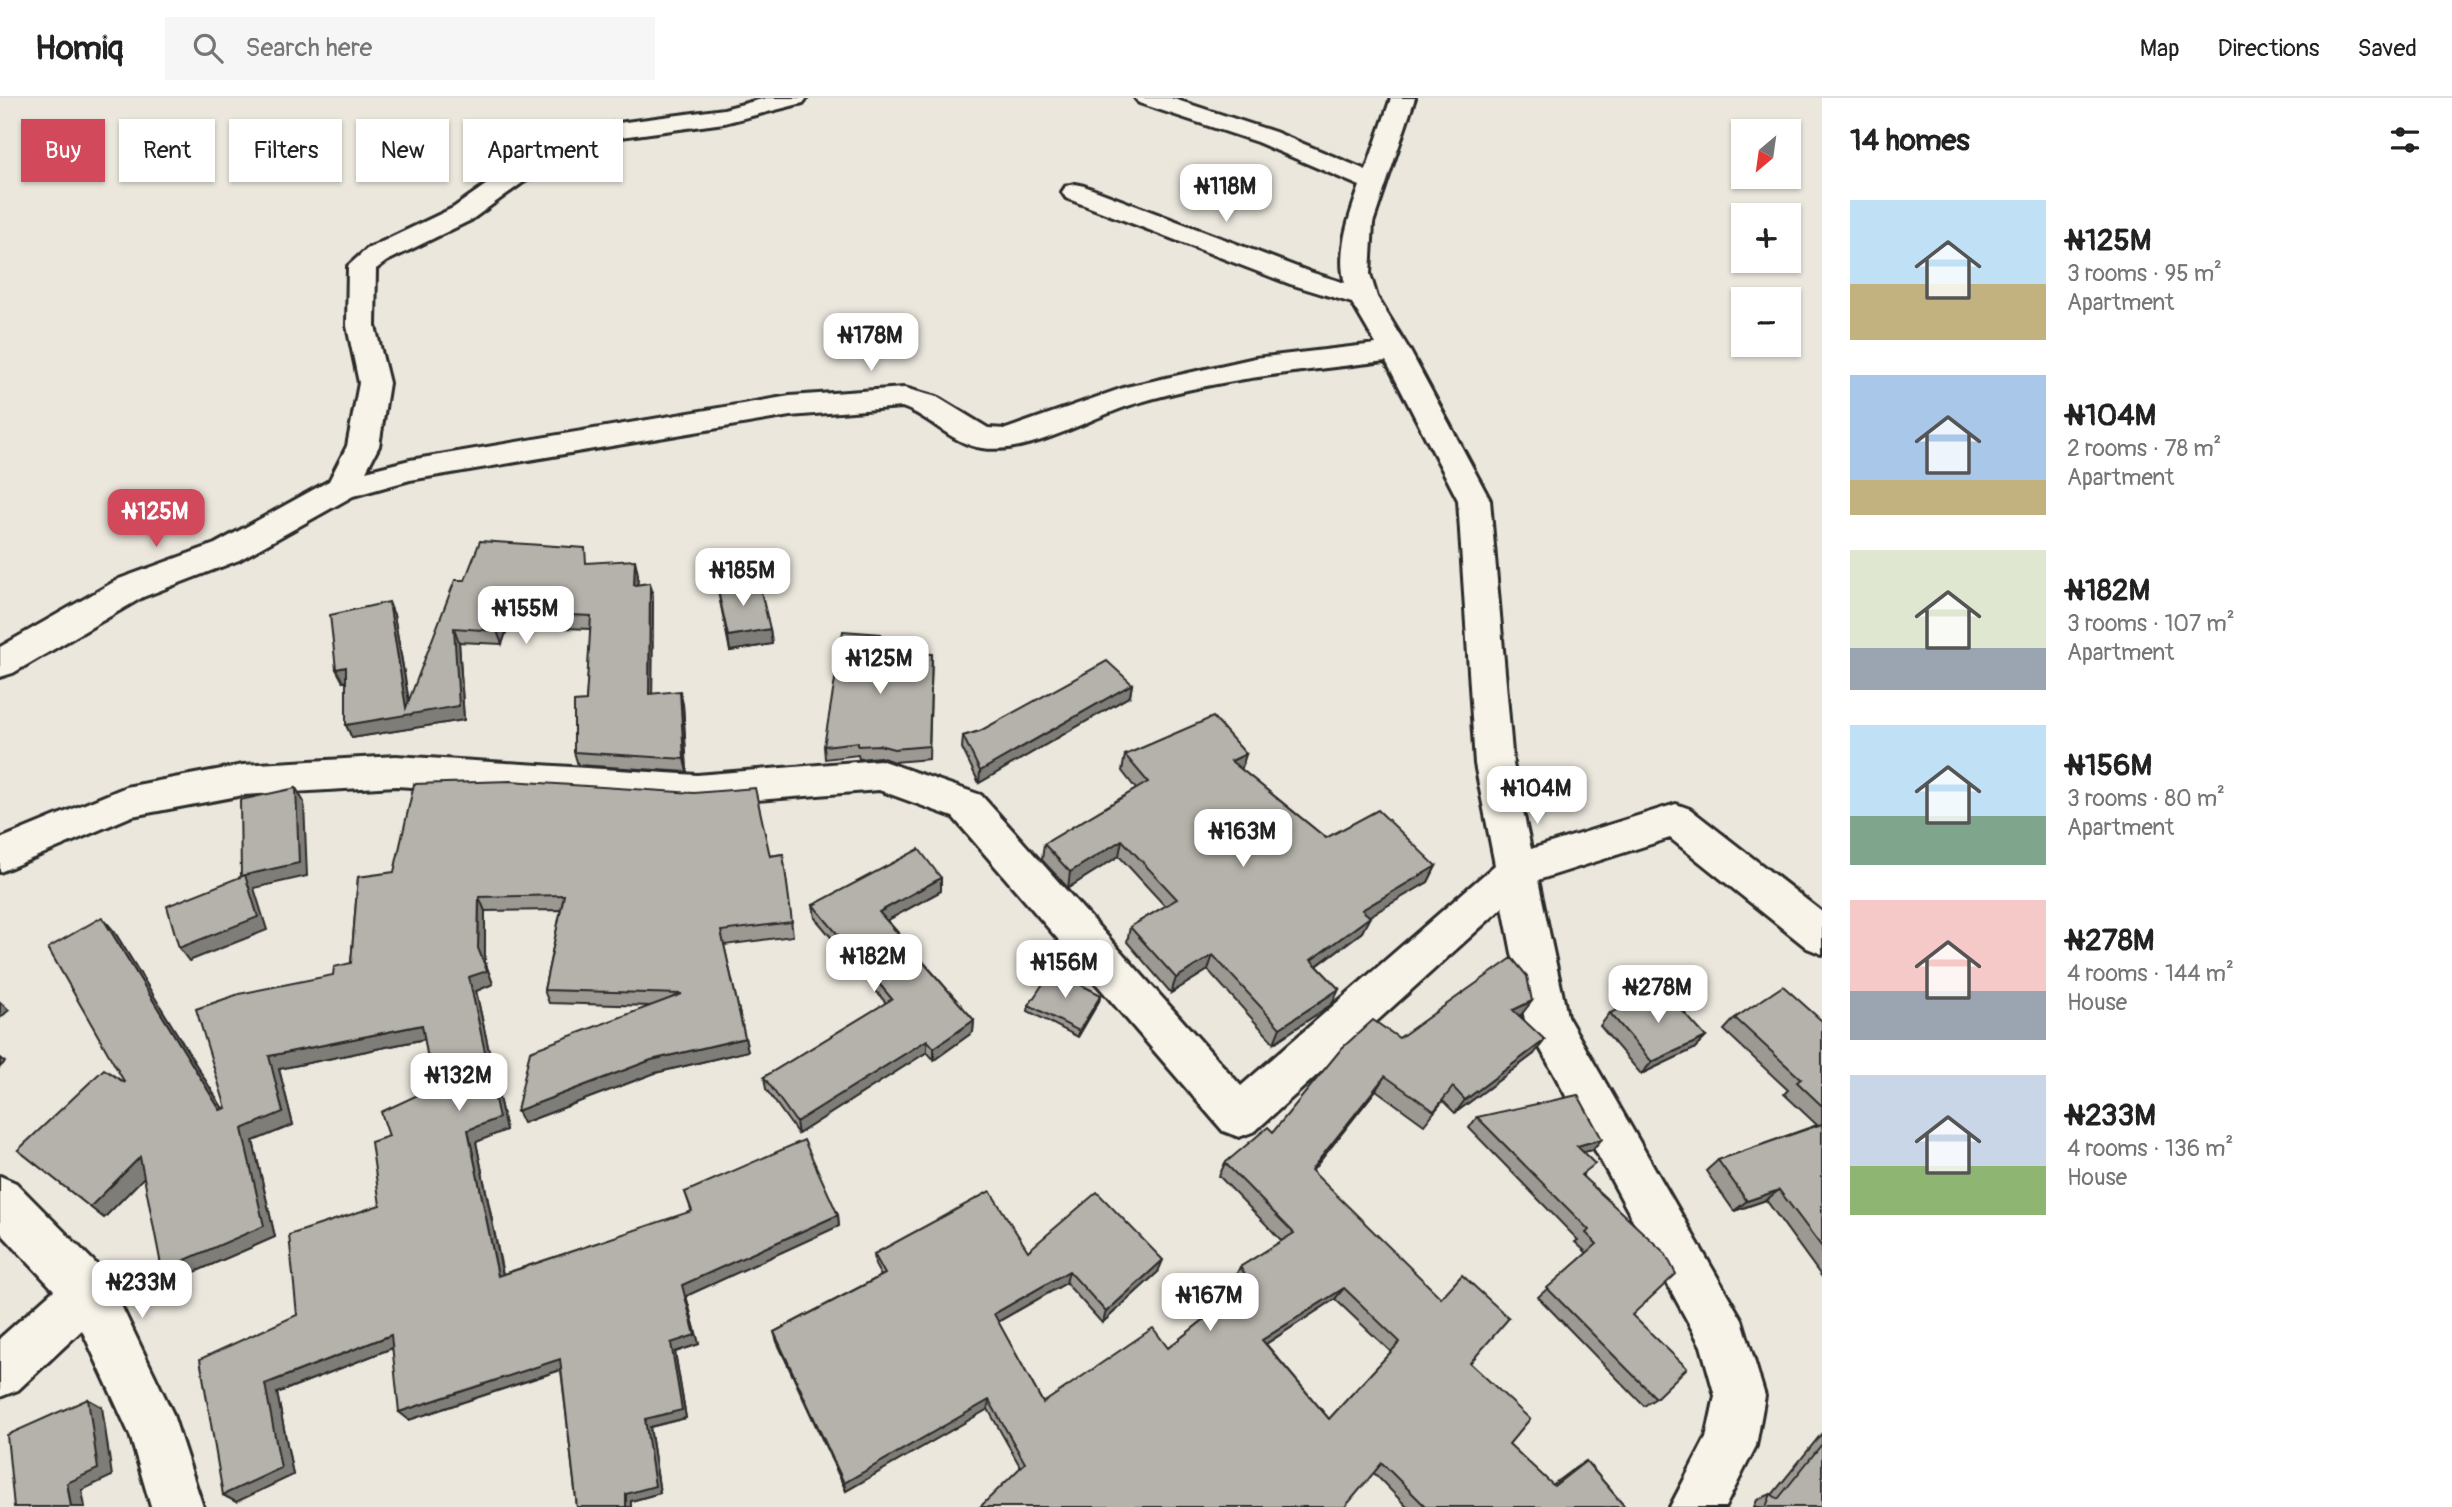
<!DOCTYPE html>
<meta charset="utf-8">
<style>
:root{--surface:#fff;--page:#f6f6f6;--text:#222;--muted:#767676;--line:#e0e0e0;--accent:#d1495b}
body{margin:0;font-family:Pangolin,sans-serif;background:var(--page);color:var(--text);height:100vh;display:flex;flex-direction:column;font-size:26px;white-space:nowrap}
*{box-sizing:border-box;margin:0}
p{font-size:23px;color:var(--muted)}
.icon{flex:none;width:38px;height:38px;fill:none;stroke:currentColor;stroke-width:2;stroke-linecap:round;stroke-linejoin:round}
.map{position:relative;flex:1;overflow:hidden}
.panel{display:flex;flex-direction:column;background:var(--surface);width:630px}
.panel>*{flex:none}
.banner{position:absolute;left:21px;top:21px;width:665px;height:63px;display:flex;gap:14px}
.needle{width:46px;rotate:209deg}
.fabs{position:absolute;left:1731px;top:21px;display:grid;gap:14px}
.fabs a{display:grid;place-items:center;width:70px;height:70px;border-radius:0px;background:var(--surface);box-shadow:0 2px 5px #0004;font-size:35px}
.price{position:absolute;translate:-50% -60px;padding:0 16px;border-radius:14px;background:#fff;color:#222;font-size:23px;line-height:46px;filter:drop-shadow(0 2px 4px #0008)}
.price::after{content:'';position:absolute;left:50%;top:42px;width:21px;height:16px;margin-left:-10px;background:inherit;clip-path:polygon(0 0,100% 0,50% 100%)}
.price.active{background:var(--accent);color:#fff}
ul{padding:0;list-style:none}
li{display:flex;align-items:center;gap:21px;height:175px;padding:0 28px}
li span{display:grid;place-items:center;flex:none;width:196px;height:140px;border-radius:0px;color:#555}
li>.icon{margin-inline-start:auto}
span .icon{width:84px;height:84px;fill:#fffc;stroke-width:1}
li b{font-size:30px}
h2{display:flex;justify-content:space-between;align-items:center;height:84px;padding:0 28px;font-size:30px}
.tag{padding:0 24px;border-radius:0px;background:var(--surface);box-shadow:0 2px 5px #0004;font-size:24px;line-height:63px}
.tag.active{background:var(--accent);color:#fff}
header{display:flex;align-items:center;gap:42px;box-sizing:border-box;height:98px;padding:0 35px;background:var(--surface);border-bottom:2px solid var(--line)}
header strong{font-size:33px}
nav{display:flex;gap:38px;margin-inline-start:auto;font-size:24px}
.search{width:490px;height:63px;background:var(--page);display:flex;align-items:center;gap:18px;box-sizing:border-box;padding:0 24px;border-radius:0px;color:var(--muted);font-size:26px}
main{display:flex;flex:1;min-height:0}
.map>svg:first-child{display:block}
</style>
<header>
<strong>Homiq</strong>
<div class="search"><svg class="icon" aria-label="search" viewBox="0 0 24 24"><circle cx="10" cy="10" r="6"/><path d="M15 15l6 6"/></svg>Search here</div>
<nav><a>Map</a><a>Directions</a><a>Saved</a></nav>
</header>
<main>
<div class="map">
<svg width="1822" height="1409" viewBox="0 0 1822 1409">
<rect width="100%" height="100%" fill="#ebe7dd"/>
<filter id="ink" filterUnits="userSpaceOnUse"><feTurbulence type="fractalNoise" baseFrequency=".0143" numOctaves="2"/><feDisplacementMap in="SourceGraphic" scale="14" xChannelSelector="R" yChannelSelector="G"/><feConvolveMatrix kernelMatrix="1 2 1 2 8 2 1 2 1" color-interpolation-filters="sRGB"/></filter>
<g filter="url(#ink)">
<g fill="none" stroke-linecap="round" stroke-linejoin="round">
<defs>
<g id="minor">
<path d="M766,0H807L803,5L724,25L606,41L566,53L471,122L387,163L376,171L375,228L389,285L379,348L366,373L410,362L790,298L904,290L937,299L988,330L1006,331L1126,289L1255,260L1376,246L1352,205L1290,186L1066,100L1062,94L1066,88L1075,86L1084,88L1310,174L1345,185C1336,154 1350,116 1360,88L1257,44L1139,5L1135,0H1171L1275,34L1366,72L1391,0H1415L1373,125L1370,176L1377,199L1410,253L1490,402L1513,666L1531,751L1676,706L1690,711L1822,814V856L1807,850L1670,740L1538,782L1567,918L1742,1222L1765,1298L1756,1348L1725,1409H1670L1706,1340L1715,1298L1701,1248L1525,922L1503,809L1255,1033L1239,1039L1223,1033L953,719L879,692L697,707L396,688L243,697L132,718L0,774V741L126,689L243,667L396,658L697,677L880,662L981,697L1241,988L1495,767L1475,666L1458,402L1386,263C1301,273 1215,281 1134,306C1088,320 1030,357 982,350C952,346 930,318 902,309L790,318L410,382L353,398L239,462L143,499L13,575L0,579V549L119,481L215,446L329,383L347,348L359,285L347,228L348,168L367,151L453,110L548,43L603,27L724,11Z"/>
<polygon points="0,1078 16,1085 106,1176 172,1314 203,1409 151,1409 130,1337 82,1232 18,1292 0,1299 0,1240 54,1192 0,1134"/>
</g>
</defs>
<use href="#minor" stroke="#2b2b2b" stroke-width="6"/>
<use href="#minor" fill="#f7f3e8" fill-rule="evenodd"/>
</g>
<g fill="#9c9993" stroke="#2b2b2b" stroke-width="2" fill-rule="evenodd">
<polygon points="588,465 638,476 637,487 653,499 652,596 683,606 687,674 578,667 574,654 586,603 591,531 508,528 502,546 459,544 464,622 352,640 346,627 346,584 343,584 394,517 409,603 465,482"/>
<polygon points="717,488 770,531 772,546 730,553"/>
<polygon points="881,536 880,555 932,556 929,661 894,664 880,659 859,661 858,657 825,661 824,648"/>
<polygon points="1132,586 1130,598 979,685 962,650 963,638"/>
<polygon points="1246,656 1241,671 1326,740 1436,768 1428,784 1369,818 1362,834 1317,868 1339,891 1332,906 1274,945 1208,872 1171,895 1127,844 1130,829 1165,808 1119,758 1068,790 1042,762 1044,746 1136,691 1122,673 1125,657"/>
<polygon points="783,756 793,838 724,847 748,953 655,975 523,1025 650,908 549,905 544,892 561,812 485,813 485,864 493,886 476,893 506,1032 476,1044 503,1176 692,1114 685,1094 838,1117 839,1128 686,1198 699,1246 675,1254 686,1320 650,1329 660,1395 631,1403 631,1409 577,1409 561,1272 409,1322 392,1250 277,1295 293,1377 236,1404 223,1397 297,1217 380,1107 389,1038 433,990 425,941 279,971 293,1027 253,1043 275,1139 174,1183 144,1079 104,1120 18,1052 125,985 114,833 223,1011 226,1010 333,877 351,865 358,779 770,758"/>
<polygon points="941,793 887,822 974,922 973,934 934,962 927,954 798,1036 766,991 764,979 886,905 815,820 813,807"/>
<polygon points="1099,903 1078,939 1028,913 1029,907"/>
<path d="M1532,903L1520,918L1534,956L1455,1015L1443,1003L1424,1027L1376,992L1312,1073L1470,1265L1509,1346L1552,1387L1572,1372L1586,1363L1625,1409H1407L1374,1375L1021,1370L988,1311L846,1393L777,1244L774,1234L881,1178L875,1167L874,1156L1028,1153L1158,1174L1102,1225L1066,1185L998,1224L1043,1305L1168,1250L1242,1192L1234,1181L1240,1169L1282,1143L1219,1078L1225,1065L1273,1034L1399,940ZM1335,1201L1391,1254L1329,1321L1266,1246Z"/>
<polygon points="1610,915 1706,939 1694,951 1641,976 1600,928"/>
<polygon points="1735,920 1822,923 1822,1179 1766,1102 1734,1113 1706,1073 1718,1062 1817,1027 1784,996 1788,992 1724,932"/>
<polygon points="1477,1019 1592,1052 1583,1054 1583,1078 1632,1217 1656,1300 1644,1308 1538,1199 1587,1155 1575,1144 1578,1142 1469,1030"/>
<polygon points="1822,1335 1822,1409 1754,1409 1757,1402 1771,1396 1772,1397"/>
</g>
<g fill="#7f7d78" stroke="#2b2b2b" stroke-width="2">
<polygon points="635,462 638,476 637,500 634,487"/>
<polygon points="650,485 653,499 652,609 649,596"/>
<polygon points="389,504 394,517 411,616 454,530 459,544 464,622 352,640 346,627 406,610"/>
<polygon points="504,514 508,528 502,546 497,533"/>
<polygon points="770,531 772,546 730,553 728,538"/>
<polygon points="346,569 352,582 343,584 336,571"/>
<polygon points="1132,586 1130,598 979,685 980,673"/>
<polygon points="680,593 683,606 687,674 684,661"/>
<polygon points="1246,656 1241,673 1231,663"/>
<polygon points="296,690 304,704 307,778 254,790 267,832 189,863 179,850 249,789 241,778"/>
<polygon points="1122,742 1119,758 1068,790 1070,774"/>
<polygon points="1436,768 1428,784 1354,827 1362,812"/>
<polygon points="941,780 941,793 879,827 879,814"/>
<polygon points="479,799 485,813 485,864 493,886 476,893 506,1032 476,1044 505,1188 498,1178 468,1032 469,879 478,850"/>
<polygon points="102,819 114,833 231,1024 220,1012"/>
<polygon points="1370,819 1362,834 1304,877 1311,862"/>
<polygon points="1213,857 1208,872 1171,895 1176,880"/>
<polygon points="1339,891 1332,906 1274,945 1280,930"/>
<polygon points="1101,897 1099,903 1078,939 1079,933"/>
<polygon points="1532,903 1521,917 1503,926 1513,912"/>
<polygon points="0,904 9,912 0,920"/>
<polygon points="974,922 973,934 934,962 934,950"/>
<polygon points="422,927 430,940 279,971 293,1027 253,1043 275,1139 174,1183 162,1172 269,958"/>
<polygon points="1706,939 1694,951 1641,976 1652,964"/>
<polygon points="745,940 748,953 655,975 523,1025 517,1013 651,962"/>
<polygon points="927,942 927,954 798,1036 796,1024"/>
<polygon points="1545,942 1534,956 1455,1015 1465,1002"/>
<polygon points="0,960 5,964 0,969"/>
<polygon points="1385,978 1376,992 1303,1085 1311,1072"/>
<polygon points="1602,1041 1592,1052 1567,1058 1577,1048"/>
<polygon points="140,1059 153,1070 104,1120 90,1109"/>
<polygon points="1779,1092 1766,1102 1734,1113 1747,1103"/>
<polygon points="838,1117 839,1128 686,1198 699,1246 675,1254 686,1320 650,1329 660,1395 631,1403 631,1409 626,1409 626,1396 682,1187"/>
<polygon points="1163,1162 1158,1174 1102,1225 1106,1214"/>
<polygon points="1069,1173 1066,1185 992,1227 994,1216"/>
<polygon points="1344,1190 1335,1201 1255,1253 1262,1242"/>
<polygon points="391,1237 400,1247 277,1295 293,1377 236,1404 223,1397 265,1286"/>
<polygon points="560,1261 566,1270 409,1322 399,1314"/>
<polygon points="88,1301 102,1309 112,1378 82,1392 85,1409 71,1409 67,1385"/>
<polygon points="989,1302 988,1311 846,1393 844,1385"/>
</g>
<g fill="#b5b2ab" stroke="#2b2b2b" stroke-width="2" fill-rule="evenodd">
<polygon points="480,443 585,450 586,465 635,462 634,487 650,485 649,596 680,593 684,661 574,654 574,604 586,603 591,518 504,514 497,533 454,530 459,608 346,627 346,569 336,571 330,517 389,504 406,610 455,482 465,482"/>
<polygon points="758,481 770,531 728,538 717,488"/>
<polygon points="843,533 881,536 878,555 932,556 929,648 894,651 879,647 858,648 858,644 824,648"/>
<polygon points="1107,563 1132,586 980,673 963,638 980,633"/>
<polygon points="1213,619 1246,656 1231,663 1326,740 1378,712 1436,768 1362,812 1370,819 1311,862 1339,891 1280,930 1213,857 1176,880 1130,829 1177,801 1122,742 1070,774 1044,746 1148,684 1125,657"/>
<polygon points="510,683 694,695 755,690 770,758 783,756 792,824 721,833 745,940 651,962 517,1013 530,953 682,896 544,892 564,797 479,799 478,850 487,873 469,879 499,1020 468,1032 498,1178 692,1113 685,1094 804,1042 838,1117 682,1187 695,1237 671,1245 682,1312 645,1321 655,1388 626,1396 626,1409 577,1409 560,1261 399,1314 391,1237 265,1286 281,1370 223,1397 200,1261 297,1217 289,1137 380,1107 371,1044 389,1038 381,1014 433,990 422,927 269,958 283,1014 242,1031 264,1128 162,1172 140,1059 90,1109 18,1052 104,971 125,985 48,850 102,819 220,1012 226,1010 196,911 239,896 333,877 334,869 351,865 358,779 394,774 414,686"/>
<polygon points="296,690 299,765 241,778 240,702"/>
<polygon points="919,751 941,780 879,814 974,922 934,950 927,942 796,1024 764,979 892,901 813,807"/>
<polygon points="245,777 258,819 179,850 167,808"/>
<path d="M1512,860L1527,878L1532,903L1513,912L1545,942L1465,1002L1453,989L1434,1013L1385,978L1311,1072L1441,1200L1462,1177L1509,1220L1470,1265L1530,1321L1509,1346L1554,1388L1586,1363L1625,1409H1426L1382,1365L1345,1409H980L1025,1365L989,1302L844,1385L774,1234L885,1176L874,1156L990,1093L1028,1153L1097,1094L1163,1162L1106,1214L1069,1173L994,1216L1043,1305L1153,1230L1168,1250L1251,1184L1240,1169L1294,1135L1225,1065L1268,1029L1273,1034L1342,950L1373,922L1399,940ZM1344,1190L1400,1244L1329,1321L1262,1242Z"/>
<polygon points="1052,872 1101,897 1079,933 1029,907"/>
<polygon points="1783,888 1822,923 1822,1008 1797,984 1801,981 1735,920"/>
<polygon points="1663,891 1706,939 1652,964 1610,915"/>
<polygon points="1578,997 1602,1041 1577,1048 1595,1066 1581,1077 1665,1155 1676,1176 1632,1217 1687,1270 1656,1300 1547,1190 1597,1146 1586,1135 1589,1132 1477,1019"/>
<polygon points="1822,1026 1822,1149 1779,1092 1747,1103 1718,1062"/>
<polygon points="88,1301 98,1371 67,1385 71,1409 14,1409 7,1337"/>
<polygon points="1822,1346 1822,1409 1766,1409 1771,1396 1778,1401"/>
</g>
</g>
</svg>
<div class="fabs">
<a><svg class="needle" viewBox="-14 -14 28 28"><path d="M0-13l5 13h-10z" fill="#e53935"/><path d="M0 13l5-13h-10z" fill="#767676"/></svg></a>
<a>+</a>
<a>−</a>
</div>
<b class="price" style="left:1226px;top:126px">₦118M</b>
<b class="price" style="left:871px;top:275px">₦178M</b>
<b class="price active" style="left:156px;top:451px">₦125M</b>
<b class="price" style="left:743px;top:510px">₦185M</b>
<b class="price" style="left:526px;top:548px">₦155M</b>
<b class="price" style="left:880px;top:598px">₦125M</b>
<b class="price" style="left:1537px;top:728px">₦104M</b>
<b class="price" style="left:1243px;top:771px">₦163M</b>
<b class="price" style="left:874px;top:896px">₦182M</b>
<b class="price" style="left:1065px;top:902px">₦156M</b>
<b class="price" style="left:1658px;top:927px">₦278M</b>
<b class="price" style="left:459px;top:1015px">₦132M</b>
<b class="price" style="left:142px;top:1222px">₦233M</b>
<b class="price" style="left:1210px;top:1235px">₦167M</b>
<div class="banner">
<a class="tag active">Buy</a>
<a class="tag">Rent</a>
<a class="tag">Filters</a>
<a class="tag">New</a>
<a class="tag">Apartment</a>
</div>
</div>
<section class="panel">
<h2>14 homes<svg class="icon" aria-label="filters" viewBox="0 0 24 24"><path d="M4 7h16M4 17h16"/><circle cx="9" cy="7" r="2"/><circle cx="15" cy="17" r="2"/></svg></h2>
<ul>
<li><span style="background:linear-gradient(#bfe0f5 60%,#c2b280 0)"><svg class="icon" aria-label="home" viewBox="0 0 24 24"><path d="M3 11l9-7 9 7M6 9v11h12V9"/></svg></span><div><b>₦125M</b><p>3 rooms · 95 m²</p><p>Apartment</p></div></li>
<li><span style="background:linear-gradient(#a9c7e8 75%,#c2b280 0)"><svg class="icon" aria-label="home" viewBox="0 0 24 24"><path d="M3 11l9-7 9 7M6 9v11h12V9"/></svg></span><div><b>₦104M</b><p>2 rooms · 78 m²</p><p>Apartment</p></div></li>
<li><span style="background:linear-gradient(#dfe7d0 70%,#9aa5b1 0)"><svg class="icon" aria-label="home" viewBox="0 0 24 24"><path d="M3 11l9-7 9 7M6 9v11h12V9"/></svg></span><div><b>₦182M</b><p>3 rooms · 107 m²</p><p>Apartment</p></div></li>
<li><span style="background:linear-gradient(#bfe0f5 65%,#7fa58c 0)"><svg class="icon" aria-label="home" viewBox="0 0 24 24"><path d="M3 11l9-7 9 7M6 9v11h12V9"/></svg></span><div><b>₦156M</b><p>3 rooms · 80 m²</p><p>Apartment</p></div></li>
<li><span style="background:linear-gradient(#f6c9c9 65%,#9aa5b1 0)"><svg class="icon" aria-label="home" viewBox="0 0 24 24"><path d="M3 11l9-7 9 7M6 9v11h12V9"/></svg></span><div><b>₦278M</b><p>4 rooms · 144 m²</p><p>House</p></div></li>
<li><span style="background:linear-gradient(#c9d6e8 65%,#8fb573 0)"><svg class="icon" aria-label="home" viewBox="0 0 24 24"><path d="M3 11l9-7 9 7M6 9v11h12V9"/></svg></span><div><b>₦233M</b><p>4 rooms · 136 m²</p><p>House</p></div></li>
</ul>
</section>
</main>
